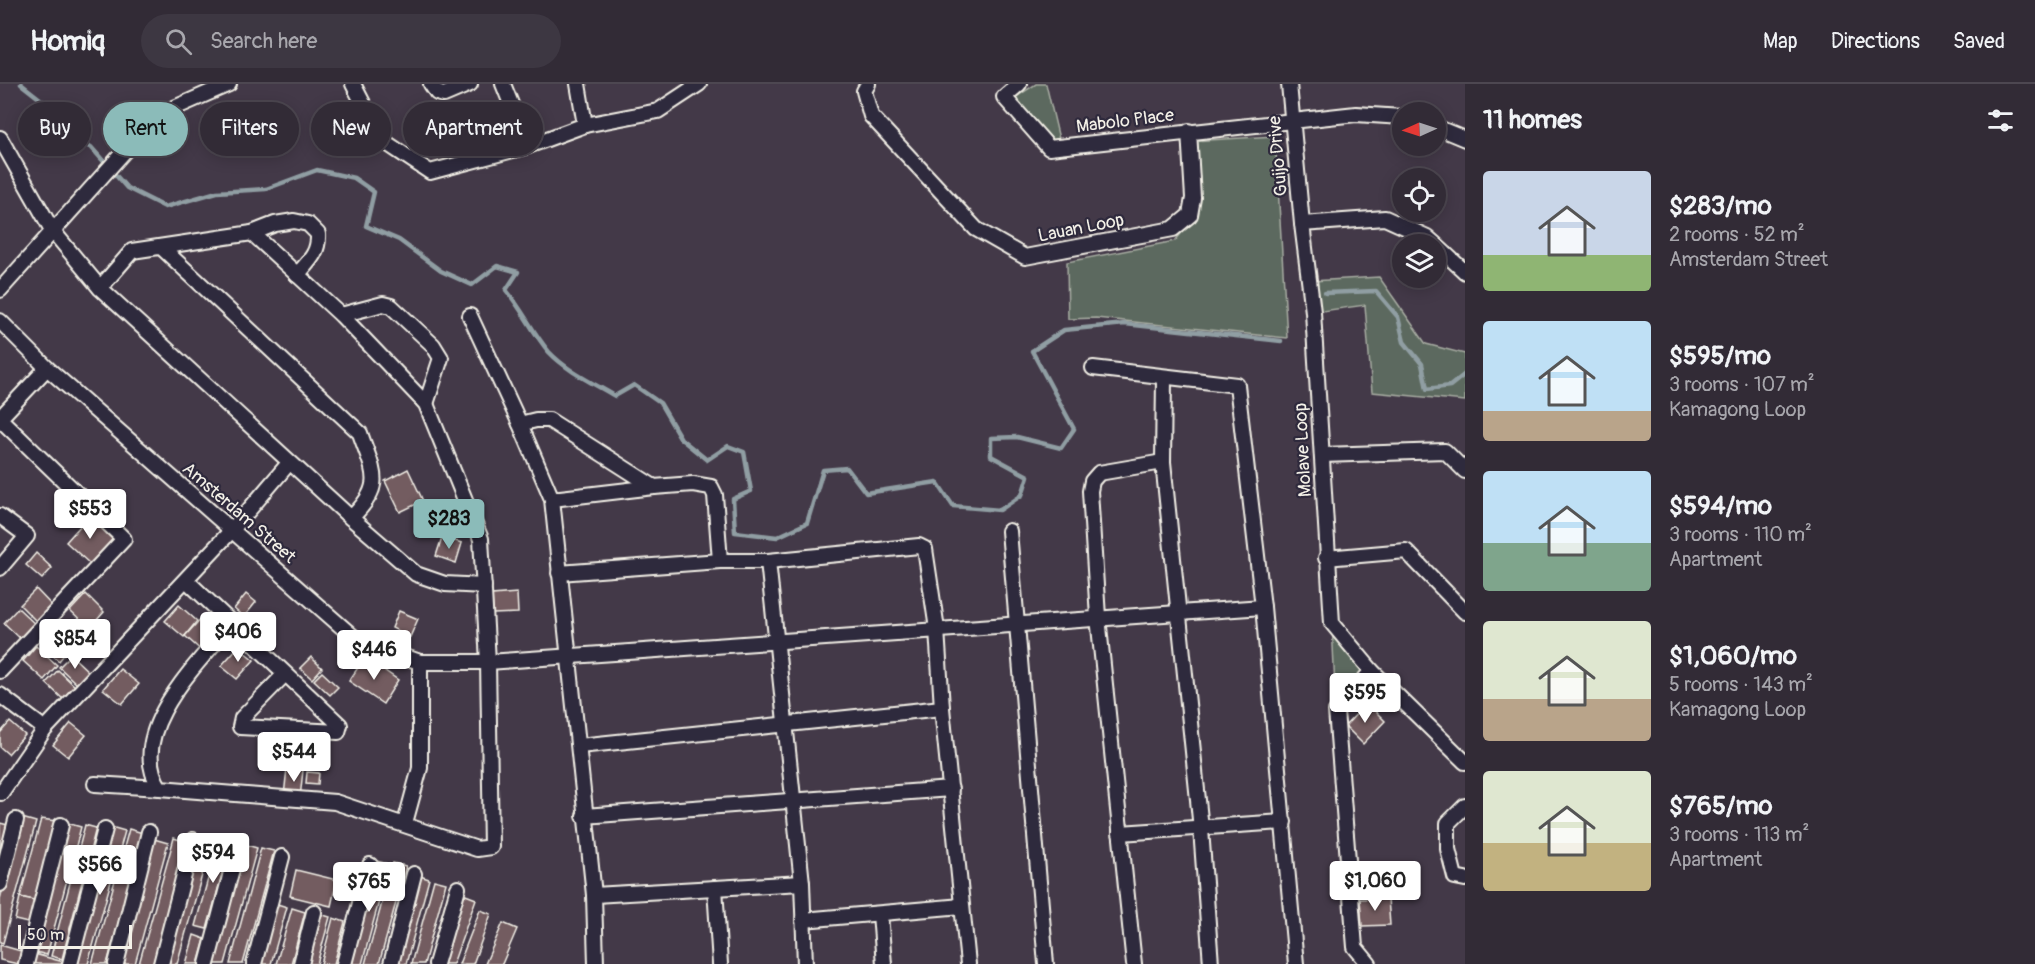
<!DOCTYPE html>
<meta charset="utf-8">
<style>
:root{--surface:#322b36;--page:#3d3742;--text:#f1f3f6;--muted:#a8a7ad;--line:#4d4751;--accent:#8bbbb9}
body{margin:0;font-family:Pangolin,sans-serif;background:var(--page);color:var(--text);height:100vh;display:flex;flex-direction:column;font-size:22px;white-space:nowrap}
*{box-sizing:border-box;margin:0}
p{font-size:20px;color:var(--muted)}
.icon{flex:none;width:33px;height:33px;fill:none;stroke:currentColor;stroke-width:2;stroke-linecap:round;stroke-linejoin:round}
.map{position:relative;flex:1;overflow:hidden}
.sheet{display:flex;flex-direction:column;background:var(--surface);width:570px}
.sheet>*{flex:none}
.guide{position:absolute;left:18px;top:18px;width:570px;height:54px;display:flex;gap:12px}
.needle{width:39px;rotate:267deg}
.fabs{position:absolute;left:1392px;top:18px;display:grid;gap:12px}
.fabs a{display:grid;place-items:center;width:54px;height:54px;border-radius:50%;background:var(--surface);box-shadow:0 3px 15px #0003,0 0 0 2px var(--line);font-size:30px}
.scale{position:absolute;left:18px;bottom:15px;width:114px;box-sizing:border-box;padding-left:6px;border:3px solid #f4f1e8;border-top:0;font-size:16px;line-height:21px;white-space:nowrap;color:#f4f1e8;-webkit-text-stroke:4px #2f2a3d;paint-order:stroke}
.price{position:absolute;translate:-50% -51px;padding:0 14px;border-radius:6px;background:#fff;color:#222;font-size:20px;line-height:39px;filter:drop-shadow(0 2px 3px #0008)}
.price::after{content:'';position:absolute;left:50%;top:36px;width:18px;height:14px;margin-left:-9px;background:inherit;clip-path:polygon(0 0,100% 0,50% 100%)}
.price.active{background:var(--accent);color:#111}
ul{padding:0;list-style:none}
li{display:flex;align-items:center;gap:18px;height:150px;padding:0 18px}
li span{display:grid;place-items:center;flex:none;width:168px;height:120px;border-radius:6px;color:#555}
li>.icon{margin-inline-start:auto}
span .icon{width:72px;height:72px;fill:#fffc;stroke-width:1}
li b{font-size:26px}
h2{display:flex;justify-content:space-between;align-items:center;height:72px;padding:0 18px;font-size:26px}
.chip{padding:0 21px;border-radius:27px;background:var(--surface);box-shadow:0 3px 15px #0003,0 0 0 2px var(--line);font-size:21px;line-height:54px}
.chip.active{background:var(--accent);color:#111}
header{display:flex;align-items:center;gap:36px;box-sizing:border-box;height:84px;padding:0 30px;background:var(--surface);border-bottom:2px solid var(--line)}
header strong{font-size:28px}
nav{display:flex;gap:33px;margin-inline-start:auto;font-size:21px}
.search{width:420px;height:54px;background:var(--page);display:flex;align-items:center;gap:15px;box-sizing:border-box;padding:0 21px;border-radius:33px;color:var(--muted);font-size:22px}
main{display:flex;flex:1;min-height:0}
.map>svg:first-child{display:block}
</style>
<header>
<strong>Homiq</strong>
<div class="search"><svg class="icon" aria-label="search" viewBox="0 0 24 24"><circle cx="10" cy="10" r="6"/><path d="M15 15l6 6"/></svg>Search here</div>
<nav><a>Map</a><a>Directions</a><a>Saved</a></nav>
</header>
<main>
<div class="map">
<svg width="1465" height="880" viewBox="0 0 1465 880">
<rect width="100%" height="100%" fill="#433948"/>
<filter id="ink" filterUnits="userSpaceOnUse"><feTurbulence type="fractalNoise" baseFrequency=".0167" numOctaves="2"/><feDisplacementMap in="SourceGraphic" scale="12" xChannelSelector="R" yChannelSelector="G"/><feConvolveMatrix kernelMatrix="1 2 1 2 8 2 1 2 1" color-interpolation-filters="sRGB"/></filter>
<g filter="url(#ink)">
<g fill="#5c695e" stroke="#a8ada3" stroke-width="1.5">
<polygon points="1036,0 1046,0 1059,55 1050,57 1016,13"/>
<polygon points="1275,52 1287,254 1096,234 1068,235 1067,178 1175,157 1194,134 1192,57"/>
<polygon points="1379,193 1426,260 1465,270 1465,317 1372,308 1365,221 1315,228 1312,197"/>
<polygon points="1332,539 1372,587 1336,627"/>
</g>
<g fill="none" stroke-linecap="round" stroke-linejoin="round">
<g stroke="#909ea3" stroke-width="4.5">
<path d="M21,0L44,18L49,49L91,63L127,104L165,123L217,108L266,105L317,86L354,94L374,108L366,142L399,156L441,187L472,201L497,182L518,188L506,206C522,225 533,249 549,268C567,287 593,299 615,312L634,301L660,319L681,355L707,376L728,362L744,368L751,407L733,415L735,448L777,453L807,439L823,386L847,384L866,409L937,398L953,422L1000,426L1022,411L1028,392L991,372V354L1017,353L1061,364L1074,345L1032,267L1064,246L1125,240L1281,257"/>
<polyline points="1325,209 1376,207 1398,233 1404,258 1422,280 1427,305 1450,302 1465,290"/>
</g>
</g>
<g fill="#735c61" stroke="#f4f1e8" stroke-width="1.5">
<polygon points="408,385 423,417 400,428 385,397"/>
<polygon points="89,432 114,455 90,480 66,458"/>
<polygon points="442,453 462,459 456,479 436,472"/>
<polygon points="36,469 52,484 42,495 26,481"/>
<polygon points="36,505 55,525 39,540 20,521"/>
<polygon points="517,509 518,529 493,530 492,511"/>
<polygon points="86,510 104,528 89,545 70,527"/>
<polygon points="246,510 256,518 244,533 234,525"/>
<polygon points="179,521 197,537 184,553 165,537"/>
<polygon points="18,524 38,543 24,558 4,539"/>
<polygon points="399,527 418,535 410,553 392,544"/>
<polygon points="205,530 223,546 203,568 185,552"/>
<polygon points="54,546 71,562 59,577 41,561"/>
<polygon points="36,562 57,581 44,596 23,577"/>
<polygon points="238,563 254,576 237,595 221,582"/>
<polygon points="71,571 91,590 79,602 59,583"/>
<polygon points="311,573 322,584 312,595 300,584"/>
<polygon points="365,573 398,596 383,620 349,597"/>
<polygon points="120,585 139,600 122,620 103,605"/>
<polygon points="58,586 78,605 66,618 46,599"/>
<polygon points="322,588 338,603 330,611 314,596"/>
<polygon points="1367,619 1385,637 1363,660 1345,642"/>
<polygon points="10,638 25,651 8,670 0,663 0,649"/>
<polygon points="71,639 86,651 68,673 53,661"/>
<polygon points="287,684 303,686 300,714 284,712"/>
<polygon points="307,688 319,689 318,700 306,699"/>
<polygon points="22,734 36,738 3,859 0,858 0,815"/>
<polygon points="41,735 56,737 38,817 20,813"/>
<polygon points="0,739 8,741 0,770"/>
<polygon points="67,739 81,743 47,871 32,867"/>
<polygon points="85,741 96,744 62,875 51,872"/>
<polygon points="111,743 125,747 88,880 74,880"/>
<polygon points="129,745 143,749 107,880 92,880"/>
<polygon points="174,754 186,758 153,880 139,880"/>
<polygon points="154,755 168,759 135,880 120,880"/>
<polygon points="219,755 231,758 207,845 195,842"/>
<polygon points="199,756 211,759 177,880 165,880"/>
<polygon points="243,760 257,764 225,880 211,880"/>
<polygon points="261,764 274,767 243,880 230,880"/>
<polygon points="376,777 389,780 362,880 348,880"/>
<polygon points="393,779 406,782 379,880 365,880"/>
<polygon points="296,786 337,796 331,822 290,812"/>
<polygon points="417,791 429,795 406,880 394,880"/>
<polygon points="434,796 446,799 424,880 411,880"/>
<polygon points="463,810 476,815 453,880 438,880"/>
<polygon points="20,813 38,817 32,840 15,836"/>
<polygon points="1388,814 1390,841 1362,842 1360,815"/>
<polygon points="274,819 287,823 271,880 257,880"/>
<polygon points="292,824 305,828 291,880 276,880"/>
<polygon points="480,826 491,830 473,880 459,880"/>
<polygon points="316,829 330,833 317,880 302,880"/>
<polygon points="333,834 345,838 334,880 321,880"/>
<polygon points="503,839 517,845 502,880 485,880"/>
<polygon points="194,851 205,855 198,880 186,880"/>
<polygon points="0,861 21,867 18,880 0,876"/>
<polygon points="31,869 67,879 66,880 28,880"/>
</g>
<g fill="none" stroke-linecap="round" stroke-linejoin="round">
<defs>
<g id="minor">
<polyline points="353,0 382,56 430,88 528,62 585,41 658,27 699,0"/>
<polyline points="431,0 437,9 444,11 470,0"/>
<polyline points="503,0 528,62"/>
<polyline points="578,0 585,41"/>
<polyline points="868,0 864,7 871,32 976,145 1025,173 1173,145 1190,131 1193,114 1189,47"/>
<polyline points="1019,0 1004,13 1049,64 1356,30 1402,33"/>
<polyline points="1289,0 1302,140"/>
<polyline points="1436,43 1465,55"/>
<path d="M0,54L52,146L100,204L351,434C385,401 374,390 360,349L161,163"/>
<polyline points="1435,160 1427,153 1385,134 1302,140 1313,228 1332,539 1372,587 1465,678"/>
<polyline points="1436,161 1465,188"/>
<path d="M100,204L132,167L252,149L275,140L294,137L308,140L318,150C319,169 309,177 297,191"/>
<polyline points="0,206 156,32 229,0"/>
<polyline points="341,231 383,220 391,222 433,261 441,274 426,320"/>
<polyline points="470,232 520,340"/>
<polyline points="0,237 47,284 358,557 420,578 488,578 1263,523"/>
<polyline points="1093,284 1237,301 1263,523 1296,880"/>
<polyline points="1164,294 1163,378 1201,745 1211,880"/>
<polyline points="0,334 47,284"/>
<polyline points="0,335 124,455 0,587"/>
<polyline points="1322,371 1445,367 1465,387"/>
<polyline points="552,415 654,403"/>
<polyline points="0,432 27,452 0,484"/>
<polyline points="351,434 416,490 445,500 484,502"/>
<polyline points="1009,447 1046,880"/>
<polyline points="1326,474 1406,467 1465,528"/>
<polyline points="768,477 802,799 805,880"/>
<polyline points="559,489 720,477"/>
<polyline points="186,496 340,641 338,648 240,643 242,634 285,590"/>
<path d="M233,538C199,578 124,649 160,704L335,718L477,765L491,763L488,578L481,455L426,320L341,231L252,149"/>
<polyline points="0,611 45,645"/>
<polyline points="579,662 942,624"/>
<polyline points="95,700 160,704"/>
<polyline points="1,709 45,645 231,447 289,379"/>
<polyline points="1465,722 1448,739 1448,765 1455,793 1465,795"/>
<polyline points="584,732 951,705"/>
<polyline points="405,739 420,684 420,578"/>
<polyline points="1120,749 1284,738"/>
<polyline points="802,799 594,811 552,415 520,340 536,336 549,336 654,403 693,400 711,403 715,411 720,477 768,477 919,462 925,465 937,545 942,624 968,880"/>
<polyline points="0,800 16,736"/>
<polyline points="715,804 720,880"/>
<polyline points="594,811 596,880"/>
<polyline points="880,830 884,880"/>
<polyline points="803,836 962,822"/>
<polyline points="26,880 61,741"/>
<polyline points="70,880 105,745"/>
<polyline points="116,880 149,748"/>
<polyline points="161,880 193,756"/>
<polyline points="207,880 238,762"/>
<polyline points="254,880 282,773"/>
<polyline points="301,880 314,828"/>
<polyline points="344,880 370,781"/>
<polyline points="391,880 414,790"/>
<polyline points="436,880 458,804"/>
<polyline points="1134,880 1098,533 1090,407 1092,397 1099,389 1163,378"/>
<polyline points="1369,880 1355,863 1336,627 1372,587"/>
</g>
</defs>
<use href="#minor" stroke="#f4f1e8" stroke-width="18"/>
<use href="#minor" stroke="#2f2a3d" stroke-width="14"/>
</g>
</g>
<g text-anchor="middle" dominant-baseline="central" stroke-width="4.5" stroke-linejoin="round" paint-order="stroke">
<g font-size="18" fill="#f4f1e8" stroke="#2f2a3d">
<text transform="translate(1125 37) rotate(-7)">Mabolo Place</text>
<text transform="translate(1278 72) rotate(-95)">Guijo Drive</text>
<text transform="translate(1081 144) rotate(-11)">Lauan Loop</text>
<text transform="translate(1303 366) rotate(-93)">Molave Loop</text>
<text transform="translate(239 429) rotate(41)">Amsterdam Street</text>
</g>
</g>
</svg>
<div class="fabs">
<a><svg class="needle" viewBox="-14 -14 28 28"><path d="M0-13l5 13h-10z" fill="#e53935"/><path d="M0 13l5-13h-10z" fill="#a8a7ad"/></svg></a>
<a><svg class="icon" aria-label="locate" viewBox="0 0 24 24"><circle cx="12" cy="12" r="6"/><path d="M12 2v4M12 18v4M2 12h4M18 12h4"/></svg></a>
<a><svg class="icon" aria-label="layers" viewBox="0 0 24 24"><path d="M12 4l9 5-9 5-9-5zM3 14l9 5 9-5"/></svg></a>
</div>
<div class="scale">50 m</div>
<b class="price" style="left:90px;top:456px">$553</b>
<b class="price active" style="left:449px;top:466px">$283</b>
<b class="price" style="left:238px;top:579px">$406</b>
<b class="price" style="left:75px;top:586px">$854</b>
<b class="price" style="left:374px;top:597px">$446</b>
<b class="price" style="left:1365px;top:640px">$595</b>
<b class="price" style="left:294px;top:699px">$544</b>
<b class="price" style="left:213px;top:800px">$594</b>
<b class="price" style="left:100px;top:812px">$566</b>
<b class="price" style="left:1375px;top:828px">$1,060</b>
<b class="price" style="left:369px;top:829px">$765</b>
<div class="guide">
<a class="chip">Buy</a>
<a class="chip active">Rent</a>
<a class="chip">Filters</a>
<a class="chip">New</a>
<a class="chip">Apartment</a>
</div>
</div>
<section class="sheet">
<h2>11 homes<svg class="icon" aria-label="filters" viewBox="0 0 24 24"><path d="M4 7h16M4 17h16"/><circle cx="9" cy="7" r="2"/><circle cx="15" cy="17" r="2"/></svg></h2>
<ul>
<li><span style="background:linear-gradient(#c9d6e8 70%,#8fb573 0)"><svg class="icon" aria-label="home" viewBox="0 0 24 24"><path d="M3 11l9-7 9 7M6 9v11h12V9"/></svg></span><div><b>$283/mo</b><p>2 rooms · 52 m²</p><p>Amsterdam Street</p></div></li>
<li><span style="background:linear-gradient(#bfe0f5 75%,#b9a48a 0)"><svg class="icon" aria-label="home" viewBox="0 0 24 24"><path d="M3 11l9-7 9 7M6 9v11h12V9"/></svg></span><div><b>$595/mo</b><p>3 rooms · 107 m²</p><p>Kamagong Loop</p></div></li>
<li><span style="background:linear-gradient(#bfe0f5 60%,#7fa58c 0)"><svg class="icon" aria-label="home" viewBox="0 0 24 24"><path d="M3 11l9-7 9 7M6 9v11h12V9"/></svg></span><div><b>$594/mo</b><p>3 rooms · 110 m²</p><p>Apartment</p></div></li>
<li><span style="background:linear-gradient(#dfe7d0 65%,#b9a48a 0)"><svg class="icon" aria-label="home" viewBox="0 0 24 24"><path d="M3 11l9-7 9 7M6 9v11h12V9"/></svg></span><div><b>$1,060/mo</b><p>5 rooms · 143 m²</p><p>Kamagong Loop</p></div></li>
<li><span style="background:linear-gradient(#dfe7d0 60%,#c2b280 0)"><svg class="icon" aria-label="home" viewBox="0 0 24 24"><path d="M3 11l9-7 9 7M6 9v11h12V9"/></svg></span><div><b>$765/mo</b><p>3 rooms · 113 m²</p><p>Apartment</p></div></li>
</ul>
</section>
</main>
